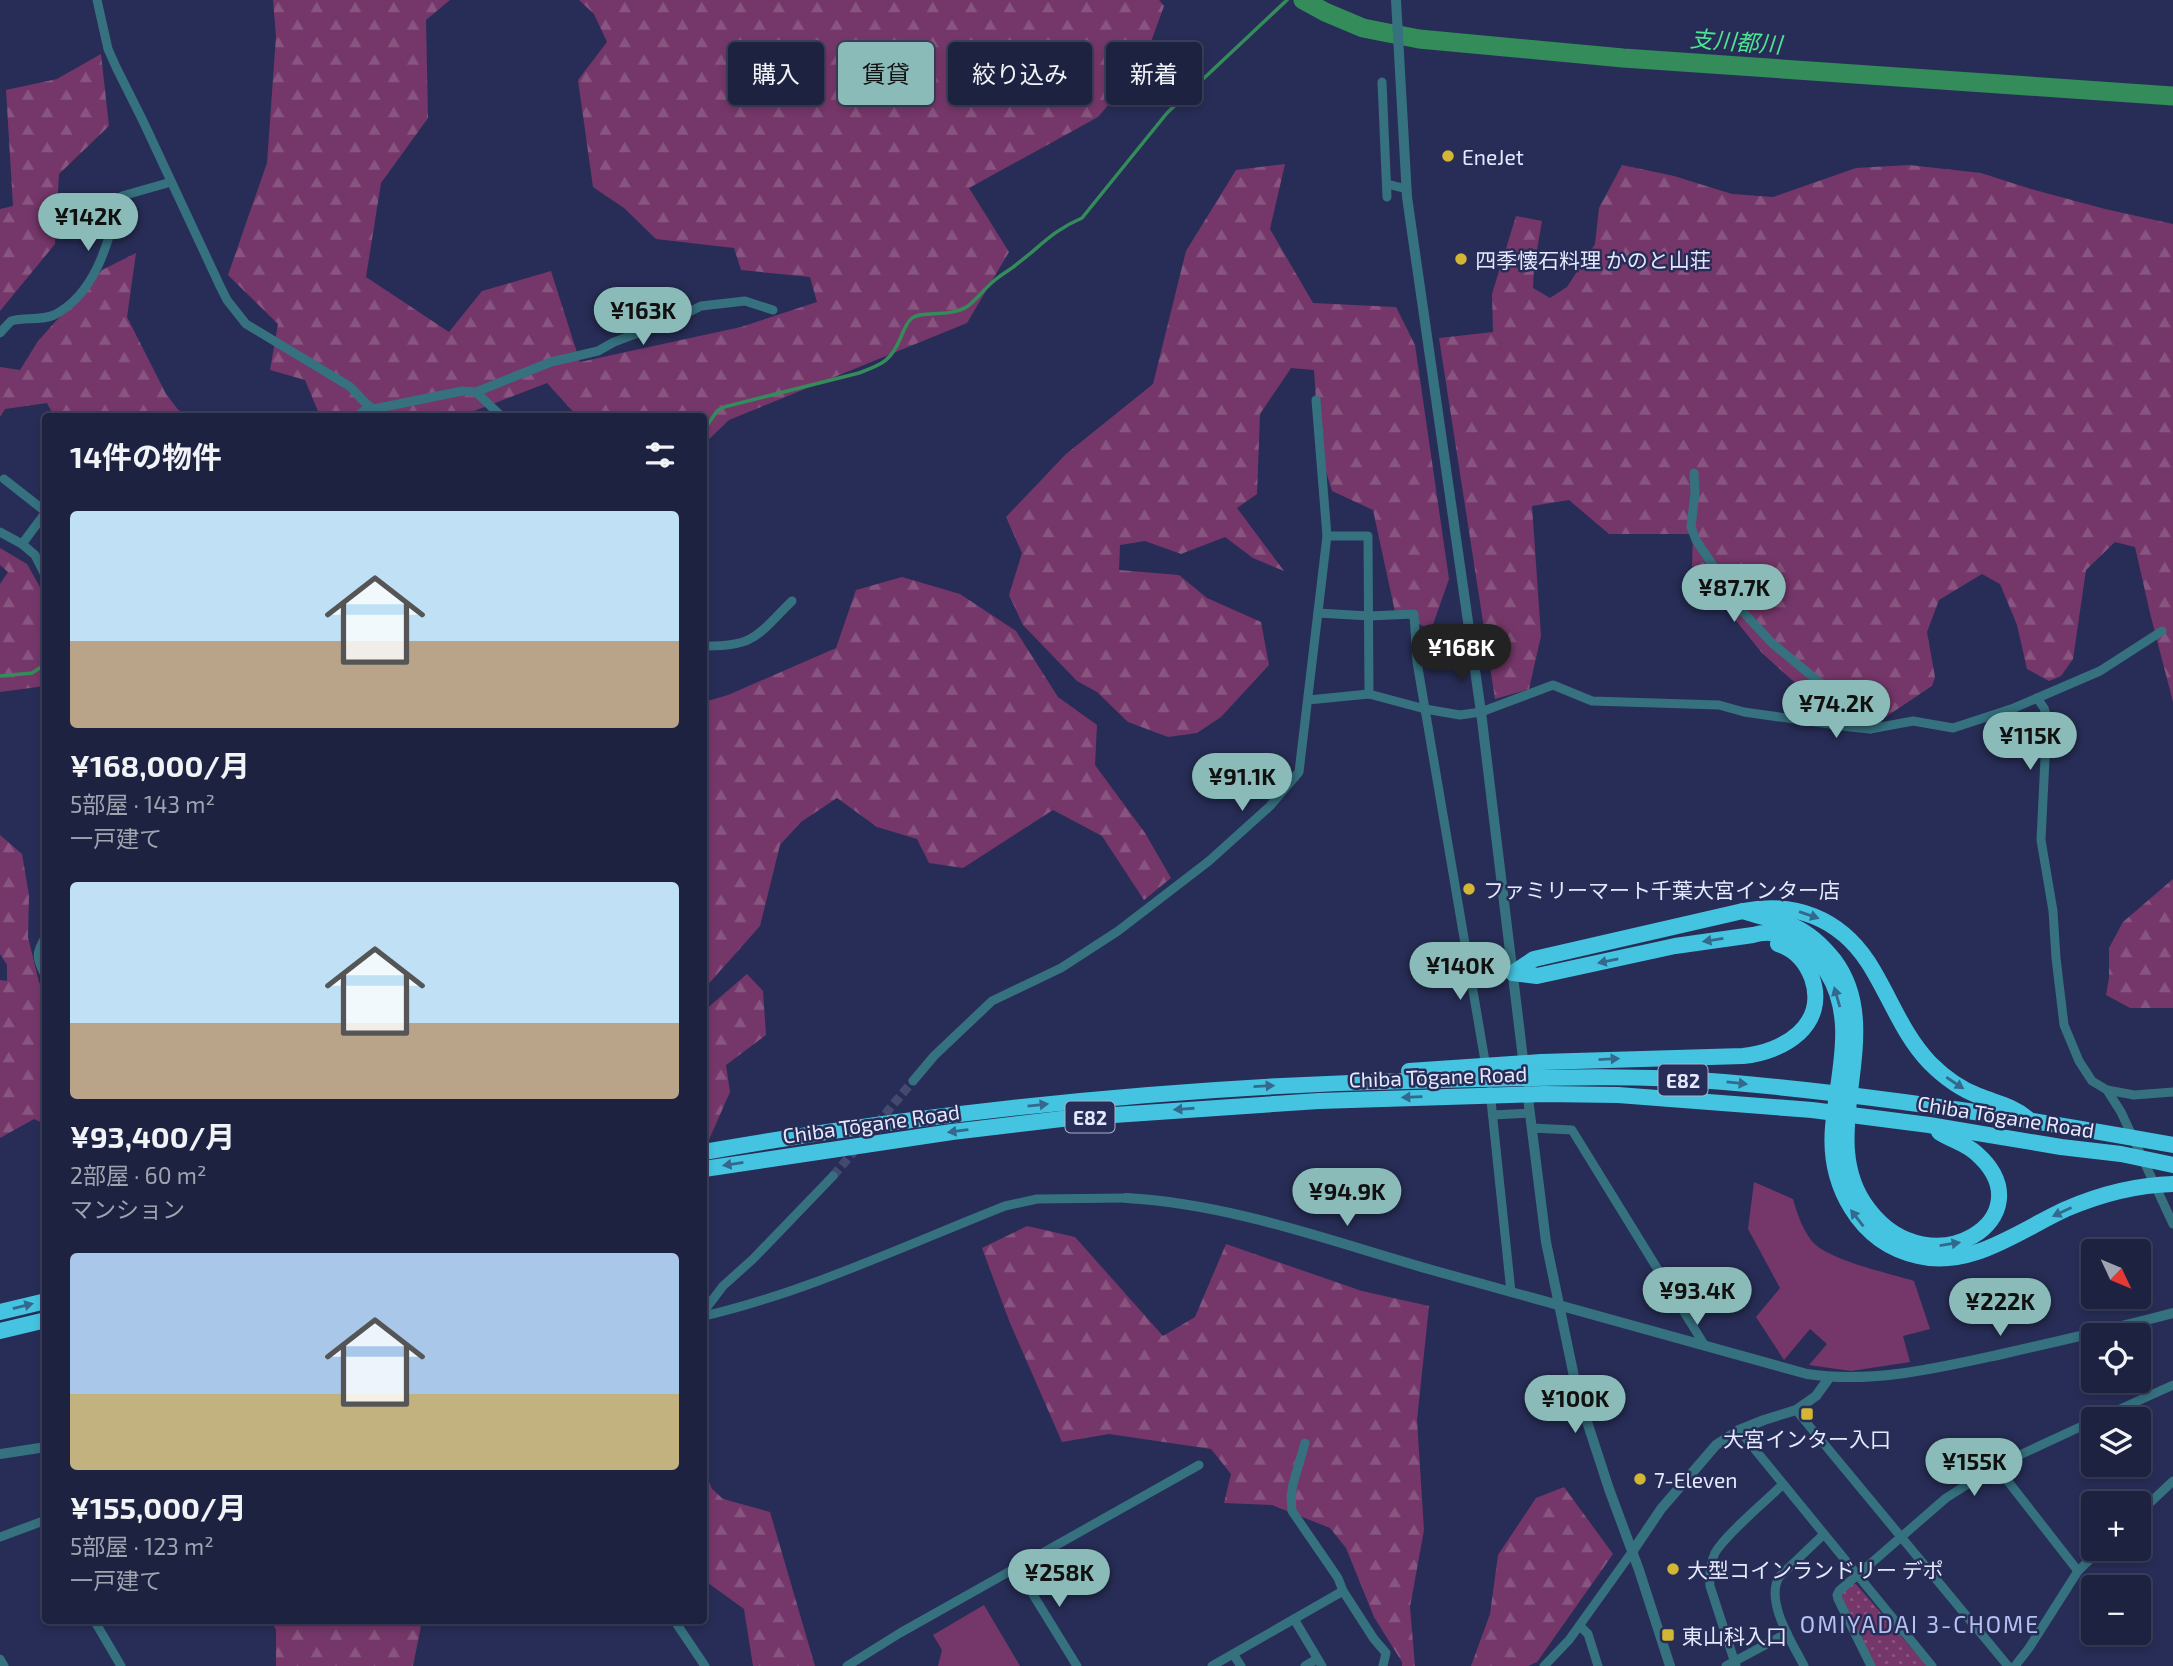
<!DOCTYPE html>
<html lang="ja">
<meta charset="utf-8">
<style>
:root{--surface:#1d2240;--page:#252a47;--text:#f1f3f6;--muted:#a0a4b1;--line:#3b3f59;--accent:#8bbbb9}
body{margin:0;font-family:"Exo 2","Noto Sans JP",sans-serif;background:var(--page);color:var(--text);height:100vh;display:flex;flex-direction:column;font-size:26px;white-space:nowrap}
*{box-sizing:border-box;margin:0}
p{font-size:23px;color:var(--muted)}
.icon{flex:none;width:38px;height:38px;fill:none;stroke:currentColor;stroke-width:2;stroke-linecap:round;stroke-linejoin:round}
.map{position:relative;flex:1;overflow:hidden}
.drawer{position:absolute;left:42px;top:413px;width:665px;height:1211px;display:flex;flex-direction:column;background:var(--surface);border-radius:7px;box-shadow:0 4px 10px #0003,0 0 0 2px var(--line)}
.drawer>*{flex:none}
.hud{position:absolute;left:728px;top:42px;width:665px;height:63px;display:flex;gap:14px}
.needle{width:46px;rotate:134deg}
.buttons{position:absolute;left:2081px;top:1239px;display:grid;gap:14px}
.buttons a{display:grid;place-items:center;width:70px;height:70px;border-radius:7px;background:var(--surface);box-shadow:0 4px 10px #0003,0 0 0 2px var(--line);font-size:35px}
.price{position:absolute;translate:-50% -60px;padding:0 16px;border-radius:24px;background:var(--accent);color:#111;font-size:23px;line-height:46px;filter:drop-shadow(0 2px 4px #0008)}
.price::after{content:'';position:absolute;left:50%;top:42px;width:21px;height:16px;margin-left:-10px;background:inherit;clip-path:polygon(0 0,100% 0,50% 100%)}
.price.on{background:#222;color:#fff}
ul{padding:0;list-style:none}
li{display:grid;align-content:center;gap:14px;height:371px;padding:0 28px}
li span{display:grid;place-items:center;height:217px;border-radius:7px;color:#555}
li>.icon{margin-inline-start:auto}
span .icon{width:126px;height:126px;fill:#fffc;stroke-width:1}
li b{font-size:30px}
h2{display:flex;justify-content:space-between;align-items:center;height:84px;padding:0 28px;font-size:30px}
.tag{padding:0 24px;border-radius:7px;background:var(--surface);box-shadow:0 4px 10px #0003,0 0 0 2px var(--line);font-size:24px;line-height:63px}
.tag.on{background:var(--accent);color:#111}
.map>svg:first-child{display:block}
</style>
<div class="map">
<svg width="2173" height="1666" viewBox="0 0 2173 1666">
<defs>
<pattern id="grass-dots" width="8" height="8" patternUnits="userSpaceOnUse" patternTransform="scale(1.75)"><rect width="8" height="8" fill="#753769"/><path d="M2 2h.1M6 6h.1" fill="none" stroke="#885480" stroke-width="1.8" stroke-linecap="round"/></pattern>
<pattern id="forest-firs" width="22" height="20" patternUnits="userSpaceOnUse" patternTransform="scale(1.75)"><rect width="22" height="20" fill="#753769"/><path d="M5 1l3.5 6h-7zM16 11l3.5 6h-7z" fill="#885480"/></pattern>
</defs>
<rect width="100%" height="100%" fill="#272d56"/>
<polygon fill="url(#grass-dots)" points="1850,1584 1856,1584 1927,1666 1873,1666 1839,1597"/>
<g fill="url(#forest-firs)">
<polygon points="273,0 450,0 426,20 428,118 381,183 366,277 449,332 482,291 551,271 580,362 741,327 817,302 810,277 741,270 734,248 656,239 624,208 593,187 578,80 607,42 594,14 579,0 1159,0 1164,6 1143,64 1098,117 969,188 1009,252 967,323 729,420 704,444 704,416 577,416 547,383 461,416 320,416 305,380 270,370 278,324 228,275 267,163 276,36"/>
<polygon points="101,54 109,126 59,174 55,244 0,311 0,209 13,206 6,90 57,79"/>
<polygon points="1285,164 1270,229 1313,303 1396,307 1415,345 1449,579 1431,630 1395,612 1373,510 1332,491 1319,449 1314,370 1291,368 1260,414 1257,494 1237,508 1284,571 1253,558 1225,537 1181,554 1145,541 1120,545 1119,570 1179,575 1207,598 1261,622 1269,665 1221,717 1197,733 1168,737 1128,722 1097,692 1077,681 1023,625 1009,595 1022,553 1006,517 1066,454 1153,384 1186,251 1236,170"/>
<polygon points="1622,165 1674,176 1732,194 1773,197 1856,168 1909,165 1981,173 2031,189 2105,209 2173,224 2173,702 2150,613 2135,547 2115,542 2086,570 2073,659 2061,676 2049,681 2027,669 2017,625 2000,584 1982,574 1939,600 1927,632 1935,677 1932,686 1878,722 1834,718 1762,653 1692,566 1693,534 1609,534 1569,500 1532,506 1541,636 1529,689 1495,699 1439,338 1493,332 1492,294 1516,216 1542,221 1534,267 1533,288 1550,298 1567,287 1595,244 1599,208"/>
<polygon points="136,253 127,317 166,394 183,416 54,416 47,403 5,409 0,417 0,367 20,370 38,341 102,270"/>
<polygon points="0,548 27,564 45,596 45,686 0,692 0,584 8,572 0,565"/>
<polygon points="902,577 960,594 1016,631 1058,697 1097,725 1095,765 1145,833 1171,878 1144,900 1102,836 1053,810 963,868 929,863 917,839 877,827 837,798 801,822 780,845 760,926 704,989 704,702 728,695 836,648 856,590"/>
<polygon points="0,835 22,854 29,895 28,937 39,982 46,994 45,1124 34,1119 0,1138 0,980 7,981 7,965 0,954"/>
<polygon points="2173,879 2173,1008 2130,1008 2106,995 2109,978 2109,948 2123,922"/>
<polygon points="747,974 763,991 766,1035 726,1065 730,1092 708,1142 704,1143 704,1011"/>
<polygon points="1027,1226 1075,1237 1163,1336 1195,1317 1226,1244 1362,1291 1429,1306 1417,1420 1424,1530 1410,1607 1415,1666 1402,1666 1402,1662 1374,1617 1346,1548 1330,1528 1272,1505 1224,1503 1231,1474 1211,1449 1109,1434 1062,1442 1010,1323 982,1248"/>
<polygon points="704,1469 712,1489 723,1499 770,1512 815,1666 753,1666 744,1609 704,1580"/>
<polygon points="1564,1487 1613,1554 1537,1662 1528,1666 1471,1666 1490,1614 1498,1555 1536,1498"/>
<polygon points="271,1621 422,1621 413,1666 276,1666 276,1630"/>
</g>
<g fill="#753769">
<path d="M1754,1182L1793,1199C1797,1213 1802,1228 1811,1240C1826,1260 1889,1273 1914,1281L1930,1329L1903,1336L1910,1362L1851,1371L1809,1365L1827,1344L1810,1329L1784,1360L1756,1317L1780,1288L1748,1229Z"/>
<polygon points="984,1605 1020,1666 938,1666 942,1650 933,1635"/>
</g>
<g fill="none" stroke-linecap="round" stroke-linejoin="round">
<g stroke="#338c59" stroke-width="3.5">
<path d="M704,430L717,411L724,407L859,373C883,364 891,361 901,337C904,330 906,323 912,318C922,310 950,318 968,306C978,298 985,288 995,280C1002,274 1010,270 1017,264C1042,245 1052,231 1082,218L1167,113L1287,0"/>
<polyline points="0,676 32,673 46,664"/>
</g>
<polyline stroke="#338c59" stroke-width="19" points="1303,0 1325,12 1363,28 1419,39 1623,58 2173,96"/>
<polyline stroke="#43496f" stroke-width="9" stroke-dasharray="9 4.5" stroke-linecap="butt" points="833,1176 913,1081"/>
<g stroke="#36717f" stroke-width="9">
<path d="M97,0L108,49L116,67L143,121L220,286L227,300L246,324L349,386C358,393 364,405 374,409L462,391L476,392L501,416"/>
<polyline points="1382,82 1387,197"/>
<polyline points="1387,184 1407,189"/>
<path d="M0,333L11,321C25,317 40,321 54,315C96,294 109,240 120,199L122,196L171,182"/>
<polyline points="476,392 551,362 598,351 614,342 675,319 701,306 745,301 773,310"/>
<polyline points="357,416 369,407"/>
<polyline points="1694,473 1695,493 1691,527 1696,540 1716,570 1729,597 1772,643 1819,682 1848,698 1861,713 1870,729"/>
<polyline points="4,479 46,512"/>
<polyline points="0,532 22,544 35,555 46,577"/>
<polyline points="1327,536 1368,536 1369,694"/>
<polyline points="22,544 46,512"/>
<polyline points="1318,613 1369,616 1414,614 1417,662 1486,1067"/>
<path d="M704,646C756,647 758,634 792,601"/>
<polyline points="2037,698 2044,708 2047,718 2041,840 2053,911 2056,958 2064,1025 2079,1061 2092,1081 2107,1090 2121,1112 2173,1224"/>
<polyline points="1308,700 1369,694 1425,709 1460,715 1481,712 1553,685 1592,701 1719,705 1744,712 1850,727 1870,729 1913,721 1953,728 2014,708 2100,671 2162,631"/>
<path d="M46,936C35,954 36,958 46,977"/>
<polyline points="913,1081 934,1056 992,1001 1061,968 1118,931 1209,861 1270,806 1299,772 1327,536 1316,400"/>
<polyline points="2107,1090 2134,1095 2173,1092"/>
<polyline points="1490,1091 1511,1292"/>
<polyline points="1493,1115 1530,1113"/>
<polyline points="1532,1128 1572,1130 1705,1346"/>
<polyline points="704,1311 723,1286 753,1259 833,1176"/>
<path d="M704,1316C807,1292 906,1245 1005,1206L1037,1199L1126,1198"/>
<polyline points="1796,1410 2008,1666"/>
<polyline points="2098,1419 2173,1385"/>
<polyline points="1739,1430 1932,1666"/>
<polyline points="1305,1443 1293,1484 1291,1496 1292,1511 1338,1578 1343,1591 1374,1639 1386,1653 1383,1666"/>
<polyline points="1996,1466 2078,1571"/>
<polyline points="2138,1514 2173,1481"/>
<polyline points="0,1537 46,1520"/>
<polyline points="1016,1567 1077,1666"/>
<polyline points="1294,1619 1322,1666"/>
<polyline points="94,1620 121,1666"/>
<polyline points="674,1620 705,1666"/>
<polyline points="1580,1626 1588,1634 1598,1666"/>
<polyline points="1233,1654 1241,1666"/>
<polyline points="0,1659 4,1666"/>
<polyline points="847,1666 900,1633 1199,1465"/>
<polyline points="1212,1666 1343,1591"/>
<polyline points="1305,1666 1317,1659"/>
<polyline points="1544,1666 1569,1640 1632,1552"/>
<polyline points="1726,1666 1787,1633"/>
<path d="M1736,1666L1710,1586C1709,1574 1710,1564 1715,1553C1725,1535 1765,1502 1782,1485"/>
<path d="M1804,1666C1792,1642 1765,1602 1779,1577L1823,1535"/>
<polyline points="1871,1666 1838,1599 1837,1595 1839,1591 1946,1498 1996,1466 2093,1421"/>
<polyline points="2015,1666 2029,1648 2078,1571 2101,1549"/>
</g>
<g stroke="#36717f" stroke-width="10">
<polyline points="1396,0 1407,197 1481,712 1524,1067"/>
<polyline points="1527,1090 1546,1242 1577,1391 1609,1489 1639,1570 1670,1666"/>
<path d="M1126,1198C1234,1204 1335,1243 1439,1272C1561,1307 1684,1340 1807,1374C1872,1384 1938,1368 2002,1354C2059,1341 2116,1328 2173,1313"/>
<polyline points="0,1454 46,1447"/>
<polyline points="1632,1552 1661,1509 1716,1445 1739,1430 1764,1420 1796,1410 1816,1396 1829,1378"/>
</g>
<g stroke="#44c4e0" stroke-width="16">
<path d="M1743,911C1759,917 1777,919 1793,926C1809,933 1823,946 1834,960C1890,1034 1811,1137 1869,1210C1931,1291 2049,1217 1976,1153C1965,1143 1951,1140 1939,1132"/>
<path d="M1513,973L1537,976L1675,946L1753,935C1768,930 1784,934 1798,942C1810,949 1819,960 1827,972C1857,1020 1837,1076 1833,1127C1828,1185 1859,1243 1918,1256C1971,1269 2020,1230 2066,1209C2101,1194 2135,1185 2173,1184"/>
<path d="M1513,973L1534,959L1743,911C1794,901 1839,918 1868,962C1890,996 1902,1034 1930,1063C1944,1077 1960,1089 1979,1096C1996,1103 2013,1106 2027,1118"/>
<path d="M1409,1071L1541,1062L1743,1056C1784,1052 1828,1025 1812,978C1806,962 1794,949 1778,944"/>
<path d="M704,1152C948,1109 1194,1085 1442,1080C1536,1078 1631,1074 1724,1082C1875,1095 2025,1118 2173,1145"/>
<polyline points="704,1169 952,1132 1070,1118 1319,1101 1544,1094 1618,1095 1812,1110 1929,1125 2061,1147 2121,1154 2173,1165"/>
<polyline points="0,1312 46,1301"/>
<polyline points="0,1331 46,1320"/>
</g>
</g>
<defs><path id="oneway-solid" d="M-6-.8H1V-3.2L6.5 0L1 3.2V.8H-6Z" transform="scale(1.75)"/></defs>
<g fill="#33698d">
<use href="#oneway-solid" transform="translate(1809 915) rotate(19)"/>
<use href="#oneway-solid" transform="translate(1713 940) rotate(171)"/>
<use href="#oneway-solid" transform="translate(1608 961) rotate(168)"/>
<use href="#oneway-solid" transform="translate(1837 997) rotate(-106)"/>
<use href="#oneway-solid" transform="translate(1609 1059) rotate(-3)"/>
<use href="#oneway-solid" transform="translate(1737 1083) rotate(6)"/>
<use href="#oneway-solid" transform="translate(1955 1083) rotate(34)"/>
<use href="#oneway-solid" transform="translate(1264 1086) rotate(-3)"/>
<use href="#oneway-solid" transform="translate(1412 1097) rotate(178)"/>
<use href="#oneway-solid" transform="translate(1038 1105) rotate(-6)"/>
<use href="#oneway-solid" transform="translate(1184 1109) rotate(176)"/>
<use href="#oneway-solid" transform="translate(958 1131) rotate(173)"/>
<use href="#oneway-solid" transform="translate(733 1164) rotate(171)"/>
<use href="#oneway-solid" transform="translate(2062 1212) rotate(155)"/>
<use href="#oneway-solid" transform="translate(1857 1218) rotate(-128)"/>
<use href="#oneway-solid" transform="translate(1950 1244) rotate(-9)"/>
<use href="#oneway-solid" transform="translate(23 1306) rotate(-14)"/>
</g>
<g fill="#d4b635" stroke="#272d56" stroke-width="2.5">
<circle cx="1448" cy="156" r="7"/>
<circle cx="1461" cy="259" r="7"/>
<circle cx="1469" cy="889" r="7"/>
<rect x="1800" y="1407" width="14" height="14" rx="3.5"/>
<circle cx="1640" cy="1479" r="7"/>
<circle cx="1673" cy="1569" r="7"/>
<rect x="1661" y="1628" width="14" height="14" rx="3.5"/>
</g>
<g text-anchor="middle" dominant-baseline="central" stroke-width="5" stroke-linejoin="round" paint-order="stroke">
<g fill="#272d56" stroke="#abb1cc" stroke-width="2">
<rect x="1658.5" y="1064.5" width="49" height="31" rx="5"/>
<rect x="1065.5" y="1101.5" width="49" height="31" rx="5"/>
</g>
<g font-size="19" font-weight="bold" fill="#e4e9fe">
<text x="1683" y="1080">E82</text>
<text x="1090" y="1117">E82</text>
</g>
<g font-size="21" fill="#e4e9fe" stroke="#272d56" text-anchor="start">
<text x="1462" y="156">EneJet</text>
<text x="1475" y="259">四季懐石料理 かのと山荘</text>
<text x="1483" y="889">ファミリーマート千葉大宮インター店</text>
<text x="1807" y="1438" text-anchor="middle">大宮インター入口</text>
<text x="1654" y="1479">7-Eleven</text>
<text x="1687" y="1569">大型コインランドリー デポ</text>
<text x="1682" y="1635">東山科入口</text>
</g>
<g font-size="21" fill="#e4e9fe" stroke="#272d56">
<text transform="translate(1438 1076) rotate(-2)">Chiba Tōgane Road</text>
<text transform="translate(2006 1116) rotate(9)">Chiba Tōgane Road</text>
<text transform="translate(871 1123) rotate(-8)">Chiba Tōgane Road</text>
</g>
<g font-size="23" font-style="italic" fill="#4ce591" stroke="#272d56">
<text transform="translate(1736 41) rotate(4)">支川都川</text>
</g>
<g font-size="23" letter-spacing="2" fill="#b5c0f3" stroke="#272d56">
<text x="1920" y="1624">OMIYADAI 3-CHOME</text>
</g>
</g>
</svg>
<div class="buttons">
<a><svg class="needle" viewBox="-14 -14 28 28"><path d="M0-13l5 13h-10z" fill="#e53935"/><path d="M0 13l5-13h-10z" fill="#a0a4b1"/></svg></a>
<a><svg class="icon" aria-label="locate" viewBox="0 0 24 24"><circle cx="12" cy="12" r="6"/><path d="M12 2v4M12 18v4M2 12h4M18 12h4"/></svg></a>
<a><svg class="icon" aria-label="layers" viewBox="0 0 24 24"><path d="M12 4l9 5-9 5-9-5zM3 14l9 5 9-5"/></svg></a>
<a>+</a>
<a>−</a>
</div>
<b class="price" style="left:88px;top:253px">¥142K</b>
<b class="price" style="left:643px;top:347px">¥163K</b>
<b class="price" style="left:1734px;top:624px">¥87.7K</b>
<b class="price on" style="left:1461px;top:684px">¥168K</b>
<b class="price" style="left:1836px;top:740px">¥74.2K</b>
<b class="price" style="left:2030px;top:772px">¥115K</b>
<b class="price" style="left:1242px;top:813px">¥91.1K</b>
<b class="price" style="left:1460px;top:1002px">¥140K</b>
<b class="price" style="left:1347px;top:1228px">¥94.9K</b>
<b class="price" style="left:1697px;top:1327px">¥93.4K</b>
<b class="price" style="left:2000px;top:1338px">¥222K</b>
<b class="price" style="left:1575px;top:1435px">¥100K</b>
<b class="price" style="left:1974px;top:1498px">¥155K</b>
<b class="price" style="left:1059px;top:1609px">¥258K</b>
<div class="hud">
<a class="tag">購入</a>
<a class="tag on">賃貸</a>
<a class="tag">絞り込み</a>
<a class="tag">新着</a>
</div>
<section class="drawer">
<h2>14件の物件<svg class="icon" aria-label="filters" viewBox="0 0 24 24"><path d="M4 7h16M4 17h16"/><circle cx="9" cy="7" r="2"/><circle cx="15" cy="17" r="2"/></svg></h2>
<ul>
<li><span style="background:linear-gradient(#bfe0f5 60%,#b9a48a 0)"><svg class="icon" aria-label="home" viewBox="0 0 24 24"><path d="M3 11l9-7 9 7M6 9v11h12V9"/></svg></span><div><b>¥168,000/月</b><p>5部屋 · 143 m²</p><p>一戸建て</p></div></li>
<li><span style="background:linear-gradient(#bfe0f5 65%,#b9a48a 0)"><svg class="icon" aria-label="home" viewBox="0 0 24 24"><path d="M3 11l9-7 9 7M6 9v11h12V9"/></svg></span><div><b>¥93,400/月</b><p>2部屋 · 60 m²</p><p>マンション</p></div></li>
<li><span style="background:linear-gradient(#a9c7e8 65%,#c2b280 0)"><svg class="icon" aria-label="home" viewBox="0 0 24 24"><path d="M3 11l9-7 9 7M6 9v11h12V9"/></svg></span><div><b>¥155,000/月</b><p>5部屋 · 123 m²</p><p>一戸建て</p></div></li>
</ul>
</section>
</div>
